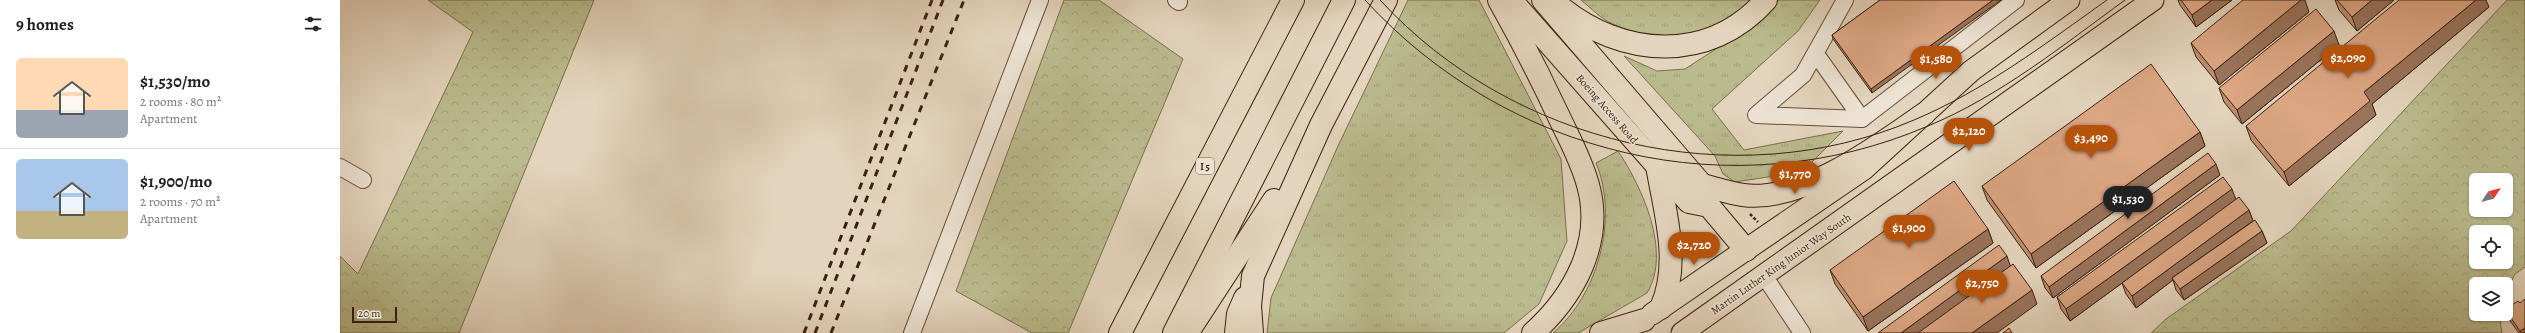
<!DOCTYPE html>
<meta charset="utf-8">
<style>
:root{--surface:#fff;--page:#f6f6f6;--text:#202124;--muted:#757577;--line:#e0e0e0;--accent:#b45309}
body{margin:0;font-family:Alegreya,serif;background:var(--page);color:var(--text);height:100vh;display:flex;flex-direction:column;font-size:15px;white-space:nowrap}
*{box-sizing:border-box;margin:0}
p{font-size:13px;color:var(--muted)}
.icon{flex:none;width:22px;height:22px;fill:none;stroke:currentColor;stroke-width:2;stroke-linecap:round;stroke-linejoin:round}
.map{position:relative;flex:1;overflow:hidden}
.drawer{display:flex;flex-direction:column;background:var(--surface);width:340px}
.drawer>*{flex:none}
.needle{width:26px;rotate:55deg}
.tools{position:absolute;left:2129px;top:173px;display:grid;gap:8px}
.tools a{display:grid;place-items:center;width:44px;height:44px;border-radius:6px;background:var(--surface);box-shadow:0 1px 3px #0004;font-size:20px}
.scale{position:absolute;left:12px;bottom:10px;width:45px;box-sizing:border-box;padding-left:4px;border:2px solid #3c220e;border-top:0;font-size:11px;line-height:14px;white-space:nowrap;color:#3c220e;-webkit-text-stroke:3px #ede3d4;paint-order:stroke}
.price{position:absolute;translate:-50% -34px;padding:0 9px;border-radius:14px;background:var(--accent);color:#fff;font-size:13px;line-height:26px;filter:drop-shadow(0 1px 2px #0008)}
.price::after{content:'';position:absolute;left:50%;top:24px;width:12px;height:9px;margin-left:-6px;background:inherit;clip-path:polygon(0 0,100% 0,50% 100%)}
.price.active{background:#222;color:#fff}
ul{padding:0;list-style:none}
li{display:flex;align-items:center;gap:12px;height:100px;padding:0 16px}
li+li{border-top:1px solid var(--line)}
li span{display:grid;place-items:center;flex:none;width:112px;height:80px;border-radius:6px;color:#555}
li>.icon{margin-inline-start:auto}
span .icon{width:48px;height:48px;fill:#fffc;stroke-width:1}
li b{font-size:17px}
h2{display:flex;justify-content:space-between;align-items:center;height:48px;padding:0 16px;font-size:17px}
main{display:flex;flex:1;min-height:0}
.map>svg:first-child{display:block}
</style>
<main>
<section class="drawer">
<h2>9 homes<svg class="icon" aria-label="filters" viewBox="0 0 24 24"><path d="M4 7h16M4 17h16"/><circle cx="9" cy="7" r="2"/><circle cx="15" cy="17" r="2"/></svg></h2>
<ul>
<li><span style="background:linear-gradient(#ffd9b3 65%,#9aa5b1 0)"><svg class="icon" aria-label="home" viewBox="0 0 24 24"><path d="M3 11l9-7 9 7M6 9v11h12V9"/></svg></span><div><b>$1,530/mo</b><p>2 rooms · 80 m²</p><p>Apartment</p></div></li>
<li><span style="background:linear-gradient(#a9c7e8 65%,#c2b280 0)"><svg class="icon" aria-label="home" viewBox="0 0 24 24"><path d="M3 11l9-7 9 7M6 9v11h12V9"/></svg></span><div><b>$1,900/mo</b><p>2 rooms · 70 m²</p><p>Apartment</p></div></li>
</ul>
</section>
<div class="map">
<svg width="2185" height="333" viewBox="0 0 2185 333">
<defs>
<pattern id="grass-tufts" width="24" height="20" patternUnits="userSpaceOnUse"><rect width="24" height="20" fill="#babb8d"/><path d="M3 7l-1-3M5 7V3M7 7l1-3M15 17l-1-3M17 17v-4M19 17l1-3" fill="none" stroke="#a1a078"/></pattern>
<pattern id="forest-crowns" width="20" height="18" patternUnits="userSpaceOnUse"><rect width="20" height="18" fill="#babb8d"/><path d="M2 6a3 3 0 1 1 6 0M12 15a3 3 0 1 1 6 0" fill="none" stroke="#a1a078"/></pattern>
</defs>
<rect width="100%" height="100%" fill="#e4d4bd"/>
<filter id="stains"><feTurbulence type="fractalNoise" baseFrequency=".005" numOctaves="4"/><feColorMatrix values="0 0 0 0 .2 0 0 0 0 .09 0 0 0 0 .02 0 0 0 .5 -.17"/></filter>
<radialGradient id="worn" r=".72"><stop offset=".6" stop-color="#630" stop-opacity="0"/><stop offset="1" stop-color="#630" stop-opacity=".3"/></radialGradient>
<g fill="url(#grass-tufts)" stroke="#7b6e4e">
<polygon points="1068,0 1139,0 1221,159 1227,241 1199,304 1164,333 927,333 931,298 998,146"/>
<path d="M1241,0H1411C1398,12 1384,26 1366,32C1339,41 1298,36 1273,24C1261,19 1251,8 1241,0Z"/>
<polygon points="1439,0 1480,0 1458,31 1372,109 1404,150 1503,131 1467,167 1441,175 1395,182 1383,174 1375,156 1284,56 1317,71 1345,69 1413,25"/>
<path d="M1278,151C1302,187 1332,252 1307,293L1238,333H1213C1258,295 1279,218 1256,163Z"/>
</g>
<g fill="url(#forest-crowns)" stroke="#7b6e4e" fill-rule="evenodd">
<polygon points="88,0 254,0 119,333 0,333 0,256 18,274 133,32"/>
<polygon points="724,0 759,0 843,59 728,333 692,333 616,291"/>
<path d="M2167,0H2185V267L2175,274L2166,292V284H2136V314H2159L2162,333H1811L1826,319L1951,231ZM2136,180H2166V210H2136ZM2136,232H2166V262H2136Z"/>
</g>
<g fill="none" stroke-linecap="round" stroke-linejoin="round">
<defs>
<g id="minor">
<polyline points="836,0 839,2 839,0"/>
<polyline points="1476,54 1522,119 1416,115 1463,75 1505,0"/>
<polyline points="1522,119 1676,0"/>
<polyline points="0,167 23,180"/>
<polyline points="1425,277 1462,333"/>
<polyline points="572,333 700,0"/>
</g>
<g id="major">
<polyline points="1312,314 1524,169 1631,71 1729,0"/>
<polyline points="1342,333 1813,0"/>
</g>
<g id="highway">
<path d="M1159,0C1181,39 1201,78 1220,119C1230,140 1242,162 1248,185C1264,242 1234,296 1193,333"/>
<polyline points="1171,0 1349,202 1369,206"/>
<polyline points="1203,0 1362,185 1369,206 1406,250"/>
<path d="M1219,6C1282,58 1369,64 1426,0"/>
<path d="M1317,166C1325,213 1341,263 1321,308"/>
<path d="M1362,185C1375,188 1389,193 1403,195C1462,203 1538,146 1584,114"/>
<polyline points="848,332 934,200"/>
<polyline points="780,333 953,0"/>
<polyline points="834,333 1004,0"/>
<polyline points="896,333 898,314 905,298"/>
<polyline points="912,333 910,306 913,276 981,125 1046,0"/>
<polyline points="1261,333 1304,320"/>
</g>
</defs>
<use href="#minor" stroke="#664e3a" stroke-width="18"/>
<use href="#major" stroke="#3c220e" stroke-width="23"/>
<use href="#highway" stroke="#3c220e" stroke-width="24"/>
<polyline stroke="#3c220e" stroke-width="2.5" stroke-dasharray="3 2" stroke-linecap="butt" points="1410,214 1418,222"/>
<use href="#minor" stroke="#ede3d4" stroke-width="16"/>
<use href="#major" stroke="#e4d4bd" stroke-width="21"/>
<use href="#highway" stroke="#e4d4bd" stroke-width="22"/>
<g stroke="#3c220e" stroke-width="1">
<path d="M1025,0C1168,156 1392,210 1588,126C1660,96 1722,46 1785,0"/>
<path d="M1040,0C1172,144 1394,197 1574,120C1645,90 1705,44 1767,0"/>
</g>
<g stroke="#3c220e" stroke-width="3" stroke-dasharray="7 7" stroke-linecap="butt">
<polyline points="464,333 592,0"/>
<polyline points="475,333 603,0"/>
<polyline points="491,333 624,0"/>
</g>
</g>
<g fill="#bd8f71" stroke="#3c220e">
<polygon points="1540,0 1532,93 1493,39 1492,35"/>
<polygon points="1838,0 1892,0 1856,27 1840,5"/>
<polygon points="1995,0 2054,0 2017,31 1999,10"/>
<polygon points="2149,7 2032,104 2036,115 1949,186 1911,140 1906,126"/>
<polygon points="1969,12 1879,85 1856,57 1851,43"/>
<polygon points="1999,45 1902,124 1884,102 1879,88"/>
<polygon points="1860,132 1865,146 1696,268 1647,200 1642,186"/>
<polygon points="1880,175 1713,298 1705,288 1701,276"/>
<polygon points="1896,199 1909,210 1913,221 1922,231 1927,243 1844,300 1836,290 1833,280 1796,308 1786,294 1782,283 1730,321 1721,309 1717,297"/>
<polygon points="1648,229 1653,243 1528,331 1495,284 1490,270"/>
<polygon points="2166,309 2185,333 2179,333 2168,318 2166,312"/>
</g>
<g fill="#9a745c" stroke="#3c220e">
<polygon points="1653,0 1661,0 1532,93 1531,89"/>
<polygon points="1872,0 1892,0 1856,27 1852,15"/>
<polygon points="1961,0 1965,0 1969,12 1879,85 1874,71"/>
<polygon points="2032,0 2054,0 2017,31 2012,17"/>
<polygon points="2136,0 2146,0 2149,7 2032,104 2036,115 1949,186 1944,172 2024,92"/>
<polygon points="1994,31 1999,45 1902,124 1897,110"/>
<polygon points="1860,132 1865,146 1696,268 1691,254"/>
<polygon points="1876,164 1880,175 1713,298 1709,287"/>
<polygon points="1892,189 1896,200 1730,321 1726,309"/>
<polygon points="1909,210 1913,221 1832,278 1833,280 1796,308 1792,296"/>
<polygon points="1648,229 1653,243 1528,331 1523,317"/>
<polygon points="1922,231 1927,243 1844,300 1840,289"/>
<polygon points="1667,256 1671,268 1581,333 1561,333"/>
<polygon points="1692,290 1697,304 1657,333 1632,333"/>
<polygon points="2185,328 2185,333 2181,333 2180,331"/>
</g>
<g fill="#dca683" stroke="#3c220e">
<polygon points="1540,0 1653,0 1531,89 1492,35"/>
<polygon points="1841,0 1872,0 1852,15"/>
<polygon points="1903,0 1961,0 1874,71 1851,43"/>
<polygon points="1997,0 2032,0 2012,17"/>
<polygon points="2059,0 2136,0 2024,92 2030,101 1944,172 1906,126"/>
<polygon points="1976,9 1994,31 1897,110 1879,88"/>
<polygon points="1811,64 1860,132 1691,254 1642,186"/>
<polygon points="1868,153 1876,164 1709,287 1701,276"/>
<polygon points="1883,177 1892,189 1726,309 1717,297"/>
<polygon points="1614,181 1648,229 1523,317 1490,270"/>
<polygon points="1899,197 1909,210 1792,296 1782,283"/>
<polygon points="1915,220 1922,231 1840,289 1832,278"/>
<polygon points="1659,245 1667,256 1561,333 1538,333"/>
<polygon points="1673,264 1692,290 1632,333 1578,333"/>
<polygon points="2185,299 2185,328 2180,331 2166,311 2166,309 2178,301 2180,303"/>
<polygon points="1669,328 1672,333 1663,333"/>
</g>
<g text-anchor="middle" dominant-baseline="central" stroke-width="3" stroke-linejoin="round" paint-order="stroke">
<rect fill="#ede3d4" stroke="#715c49" stroke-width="1" x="856" y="158" width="18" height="16" rx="3"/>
<g font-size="10" font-weight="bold" fill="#3c220e">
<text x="865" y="166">I 5</text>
</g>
<g font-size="11" fill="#3c220e" stroke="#ede3d4">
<text transform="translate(1267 109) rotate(49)">Boeing Access Road</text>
<text transform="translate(1441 264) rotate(-35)">Martin Luther King Junior Way South</text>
</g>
</g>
<rect width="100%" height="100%" filter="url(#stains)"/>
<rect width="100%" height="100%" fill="url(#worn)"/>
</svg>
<div class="tools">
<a><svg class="needle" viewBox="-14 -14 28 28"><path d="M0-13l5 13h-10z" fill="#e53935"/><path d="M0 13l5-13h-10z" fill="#757577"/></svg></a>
<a><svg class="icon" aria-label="locate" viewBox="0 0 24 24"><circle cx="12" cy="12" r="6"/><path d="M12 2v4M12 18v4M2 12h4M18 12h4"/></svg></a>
<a><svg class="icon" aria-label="layers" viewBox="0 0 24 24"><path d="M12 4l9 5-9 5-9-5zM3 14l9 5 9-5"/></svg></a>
</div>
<div class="scale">20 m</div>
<b class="price" style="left:2008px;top:79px">$2,090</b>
<b class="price" style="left:1596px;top:80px">$1,580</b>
<b class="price" style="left:1629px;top:152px">$2,120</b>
<b class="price" style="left:1751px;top:159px">$3,490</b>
<b class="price" style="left:1455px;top:195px">$1,770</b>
<b class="price active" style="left:1788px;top:220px">$1,530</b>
<b class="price" style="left:1569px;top:249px">$1,900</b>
<b class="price" style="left:1354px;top:266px">$2,720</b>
<b class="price" style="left:1642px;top:304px">$2,750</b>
</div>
</main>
